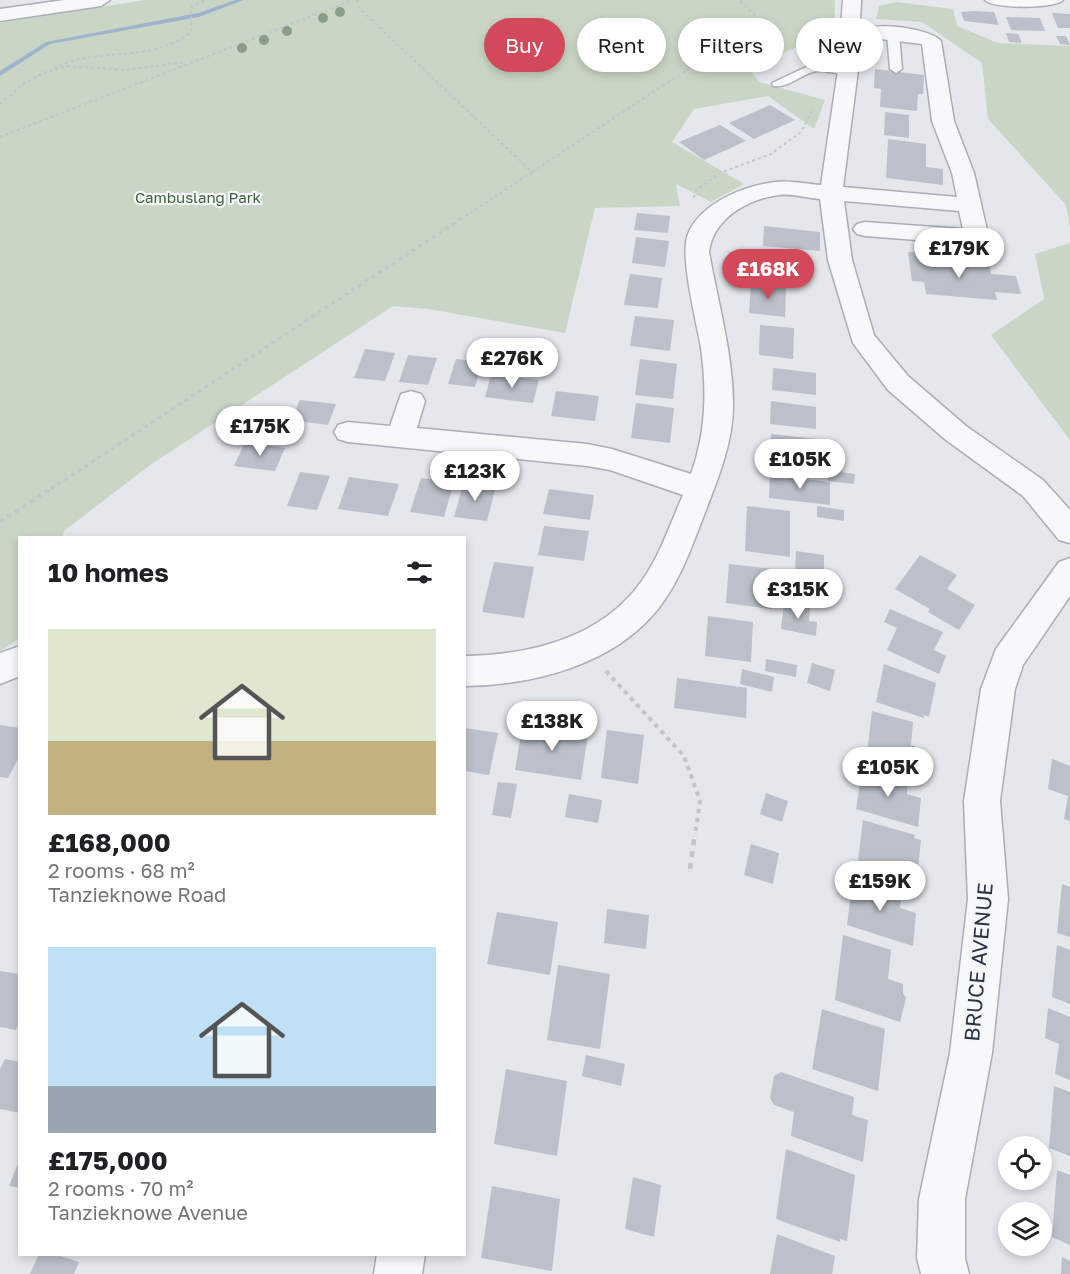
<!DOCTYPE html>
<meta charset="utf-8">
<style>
:root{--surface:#fff;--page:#f2f2f2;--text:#202124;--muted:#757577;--accent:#d1495b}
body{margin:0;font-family:"Golos Text",sans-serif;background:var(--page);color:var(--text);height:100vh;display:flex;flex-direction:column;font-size:22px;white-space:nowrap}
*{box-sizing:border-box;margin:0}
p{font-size:20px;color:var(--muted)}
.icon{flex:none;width:33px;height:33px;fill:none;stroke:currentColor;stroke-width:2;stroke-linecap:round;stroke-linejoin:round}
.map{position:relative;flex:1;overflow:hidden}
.panel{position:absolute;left:18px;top:536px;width:448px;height:720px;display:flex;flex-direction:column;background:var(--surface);border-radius:0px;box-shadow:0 3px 9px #0003}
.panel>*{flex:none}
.top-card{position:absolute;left:484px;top:18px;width:495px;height:54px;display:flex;gap:12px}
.fabs{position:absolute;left:998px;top:1136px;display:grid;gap:12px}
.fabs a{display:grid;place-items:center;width:54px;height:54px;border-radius:50%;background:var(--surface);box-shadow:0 3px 9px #0003;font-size:30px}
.price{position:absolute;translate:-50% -51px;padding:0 14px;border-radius:21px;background:#fff;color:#222;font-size:20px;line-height:39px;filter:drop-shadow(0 2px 3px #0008)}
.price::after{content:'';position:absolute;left:50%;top:36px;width:18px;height:14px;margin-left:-9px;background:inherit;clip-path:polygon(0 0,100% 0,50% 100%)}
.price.selected{background:var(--accent);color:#fff}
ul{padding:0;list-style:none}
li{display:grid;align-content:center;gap:12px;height:318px;padding:0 30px}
li span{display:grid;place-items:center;height:186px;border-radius:0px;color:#555}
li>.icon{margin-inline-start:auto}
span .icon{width:108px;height:108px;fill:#fffc;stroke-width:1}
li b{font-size:26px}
h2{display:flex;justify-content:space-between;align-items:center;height:72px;padding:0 30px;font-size:26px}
.pill{padding:0 21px;border-radius:27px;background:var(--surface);box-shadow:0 3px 9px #0003;font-size:21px;line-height:54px}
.pill.selected{background:var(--accent);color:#fff}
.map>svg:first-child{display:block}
</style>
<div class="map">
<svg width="1070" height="1274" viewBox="0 0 1070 1274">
<rect width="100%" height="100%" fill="#e4e7ec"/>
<g fill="#c9d6c5">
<polygon points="144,0 835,0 834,41 804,44 748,68 759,82 825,100 814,129 768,96 694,109 672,142 744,184 711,202 676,184 680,206 595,208 565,333 428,309 393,306 150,465 64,531 62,537 20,537 19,639 0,651 0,23"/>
<polygon points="896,2 953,9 957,26 998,43 1070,46 1070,229 1066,205 988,119 982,63 922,22 876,19 879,6"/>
<polygon points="1070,243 1070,440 991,335 1044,299 1035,254"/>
</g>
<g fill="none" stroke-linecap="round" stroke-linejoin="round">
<polygon fill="#9fb4cc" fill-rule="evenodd" points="235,0 244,0 199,17 50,44 0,76 0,71 46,42 198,13"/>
</g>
<g fill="#bbc0ca">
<polygon points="973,11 994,12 999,25 964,21 961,12"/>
<polygon points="1052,13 1070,14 1070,28 1058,28"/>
<polygon points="1006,17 1040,18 1045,31 1011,30"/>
<polygon points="1006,33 1018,34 1022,43 1009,42"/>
<polygon points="1056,36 1066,36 1070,45 1060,44"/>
<polygon points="875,69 924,75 923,94 918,94 917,111 880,107 881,89 874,88"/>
<polygon points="770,105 795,120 754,139 729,123"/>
<polygon points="885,112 909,115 909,138 884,135"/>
<polygon points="720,125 746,141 704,160 679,142"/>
<polygon points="888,139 926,144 926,167 943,169 943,185 886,178"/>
<polygon points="637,213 670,216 668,233 634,230"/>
<polygon points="764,226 820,232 820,251 763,246"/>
<polygon points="636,237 669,241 665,267 632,263"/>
<polygon points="908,252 937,254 938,263 990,267 991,274 1016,276 1021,294 995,292 997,300 926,294 924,282 912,281"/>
<polygon points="630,274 662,278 658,308 624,305"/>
<polygon points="751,284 786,287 785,317 749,313"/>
<polygon points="635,316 674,320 670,351 630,346"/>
<polygon points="760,325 794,328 793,359 759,355"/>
<polygon points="365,349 395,353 385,381 354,378"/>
<polygon points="408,355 437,358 428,385 399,382"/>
<polygon points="456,359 482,362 475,387 448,384"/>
<polygon points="640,359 677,364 673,399 635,395"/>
<polygon points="773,368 816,373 816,395 772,390"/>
<polygon points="491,375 539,380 533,403 485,397"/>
<polygon points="556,391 599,396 595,421 551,416"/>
<polygon points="300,400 336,404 328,425 291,420"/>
<polygon points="771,401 816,407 816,429 770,424"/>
<polygon points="636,403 674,408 670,443 631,438"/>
<polygon points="771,434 817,439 817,464 770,459"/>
<polygon points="245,442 285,448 275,471 234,466"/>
<polygon points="828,470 855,474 854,484 828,481"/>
<polygon points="300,472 330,476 317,510 287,506"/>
<polygon points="770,475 830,482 830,505 769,498"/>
<polygon points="349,477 399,484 388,516 338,509"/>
<polygon points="421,478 454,482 444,517 410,512"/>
<polygon points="464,482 496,486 487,521 454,517"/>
<polygon points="549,489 594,495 590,520 543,514"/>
<polygon points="747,506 790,511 790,557 745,551"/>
<polygon points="817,506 844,510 844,521 817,517"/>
<polygon points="544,526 589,531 584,561 538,555"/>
<polygon points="796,551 824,555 824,579 795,575"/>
<polygon points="920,555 957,575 947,589 975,605 959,630 928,612 930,609 895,589"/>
<polygon points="494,562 534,567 524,618 482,612"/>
<polygon points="729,564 773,569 772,609 726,603"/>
<polygon points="784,603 810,608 809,621 817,622 816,636 781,629"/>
<polygon points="890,609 943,632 934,650 946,656 939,674 887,650 897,628 884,622"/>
<polygon points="708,616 753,622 751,662 705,656"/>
<polygon points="766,659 797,665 796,677 765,671"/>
<polygon points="812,663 835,670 830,691 807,683"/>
<polygon points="884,664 936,683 929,717 924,715 924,718 876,702"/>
<polygon points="742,669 774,677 772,692 740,684"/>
<polygon points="677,678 747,688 746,718 674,708"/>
<polygon points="872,711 913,722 911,745 923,749 922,755 926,759 925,769 921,770 920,776 866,761"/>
<polygon points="523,724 588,734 581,780 515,770"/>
<polygon points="0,725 20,728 20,755 8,778 0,777"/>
<polygon points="465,728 498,733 489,775 465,771"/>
<polygon points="607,730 644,735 638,784 601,778"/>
<polygon points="1052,759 1070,766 1070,821 1064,819 1068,796 1048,789"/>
<polygon points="862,768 908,781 907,794 921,798 918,827 856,809"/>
<polygon points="498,782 517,784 511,818 492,815"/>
<polygon points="766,793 788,801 782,822 760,814"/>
<polygon points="569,794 602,800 598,823 565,817"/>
<polygon points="863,820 915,835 914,838 921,840 916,886 857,869"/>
<polygon points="751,844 779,853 773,884 744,875"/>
<polygon points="853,877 902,892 900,908 916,913 913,946 847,925"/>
<polygon points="1062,884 1070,887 1070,937 1057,933"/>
<polygon points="607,909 649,915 646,949 604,943"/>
<polygon points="497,912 558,922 550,975 487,964"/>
<polygon points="843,935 891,950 888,979 903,984 903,993 906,998 900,1022 835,1000"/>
<polygon points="1057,945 1070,950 1070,1004 1052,997"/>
<polygon points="558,965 610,974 600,1049 547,1040"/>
<polygon points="0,971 20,974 20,1021 16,1030 0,1027"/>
<polygon points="1048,1008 1070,1017 1070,1080 1055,1074 1059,1044 1045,1038"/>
<polygon points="822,1009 885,1029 878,1091 812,1069"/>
<polygon points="586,1055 625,1064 621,1086 582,1076"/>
<polygon points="5,1059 20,1062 20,1113 0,1109 0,1069"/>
<polygon points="506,1069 567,1081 557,1156 494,1144"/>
<polygon points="781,1072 854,1097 852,1115 868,1120 863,1162 791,1136 794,1112 774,1105 770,1098 774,1076"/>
<polygon points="1054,1086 1070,1092 1070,1156 1049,1148"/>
<polygon points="786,1149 855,1175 847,1241 840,1239 840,1242 776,1219"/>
<polygon points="19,1161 20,1188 9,1186"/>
<polygon points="1057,1170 1070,1175 1070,1245 1052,1237"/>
<polygon points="633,1177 661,1185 654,1237 625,1229"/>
<polygon points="492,1186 560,1199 552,1271 481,1258"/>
<polygon points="777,1234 835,1256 832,1274 770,1274"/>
<polygon points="39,1254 54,1254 79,1262 74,1274 30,1274"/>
<polygon points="1062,1257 1070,1261 1070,1274 1061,1274"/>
</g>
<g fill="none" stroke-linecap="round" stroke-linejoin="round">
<defs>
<g id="service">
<polygon points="893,30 899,34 902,69 896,73 890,69 887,34"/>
<path d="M815,63L848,66L854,70C845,78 829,70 818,71C803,72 789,89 773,86L772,83Z"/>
</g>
<g id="minor">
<polygon points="64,0 110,0 101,6 0,21 0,9"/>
<path d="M843,0H861L858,70L843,187L957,197L952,173L932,121L922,44L872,38L862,32C871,20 932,29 941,41L954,121L974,173L987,230L977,242L969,244L865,236L857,234L853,229L857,224L865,222L963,229L959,211L844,201L852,260L874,335L908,376L966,426L1043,480L1070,510V543L1059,540L1023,496L946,440L888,390L853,343L828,260L820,199C807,198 791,193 779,195C747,199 713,219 709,252C718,303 733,354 733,405C733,442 719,476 706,510C693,543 681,580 658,609C613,665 534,685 465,686V656C530,655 601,638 641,582C660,556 670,524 683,495L610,470L587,466L348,442L338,439L334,432L338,425L348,422L390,426L401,394L411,391L421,394L425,401L417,428L587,444L612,449L691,474C706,432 707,392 701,348C697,323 679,255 688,234C701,203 744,186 775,182C789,180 807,184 821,185L838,70Z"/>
<path d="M985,0H1063C1057,9 991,9 985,0Z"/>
<polygon points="1070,558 1070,596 1023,665 1015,689 1000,801 1008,899 992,1053 965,1199 965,1258 969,1274 921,1274 917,1258 919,1199 950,1053 968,899 964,801 981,689 996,649 1059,562"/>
<polygon points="20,646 20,676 0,684 0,653"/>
<polygon points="377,1254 425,1254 422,1274 374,1274"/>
</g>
</defs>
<use href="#service" stroke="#a9aeb7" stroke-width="3"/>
<use href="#minor" stroke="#a9aeb7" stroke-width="3"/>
<g stroke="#c2c5cb" stroke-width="2" stroke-dasharray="3 3" stroke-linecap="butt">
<polyline points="357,0 360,9 532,172 466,216"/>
<path d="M54,68C97,46 152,64 191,32V7L205,0"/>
<polyline points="0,104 25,83 45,72 69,66 125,70 185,62"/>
<polyline points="0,137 353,0"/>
<polyline points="532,172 761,21 739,0"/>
<polyline points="694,198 696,190 720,173 771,154 801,132 813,109"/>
</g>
<polyline stroke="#c2c5cb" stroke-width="3" stroke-dasharray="4 4" stroke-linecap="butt" points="51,489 468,214"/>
<g stroke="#c2c5cb" stroke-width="4" stroke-dasharray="4.5 4.5" stroke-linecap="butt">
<polyline points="0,522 53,487"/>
<polyline points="606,671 684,756 700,801 695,835"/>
</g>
<polyline stroke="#c2c5cb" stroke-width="4.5" stroke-dasharray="6 6" stroke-linecap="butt" points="690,869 695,833"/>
<use href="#service" fill="#f7f8fa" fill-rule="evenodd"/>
<use href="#minor" fill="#f7f8fa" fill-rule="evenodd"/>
</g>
<g fill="#899d89">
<circle cx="340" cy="12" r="5"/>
<circle cx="323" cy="18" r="5"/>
<circle cx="287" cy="31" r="5"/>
<circle cx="264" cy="40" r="5"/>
<circle cx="242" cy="48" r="5"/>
</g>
<g text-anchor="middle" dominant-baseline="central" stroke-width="4.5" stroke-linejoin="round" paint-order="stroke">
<g font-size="15" fill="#3f6138" stroke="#f4f6f9">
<text x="198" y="197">Cambuslang Park</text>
</g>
<g font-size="21" fill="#2b3445" stroke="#f4f6f9">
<text transform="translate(978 962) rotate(-85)">BRUCE AVENUE</text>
</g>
</g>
</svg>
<div class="fabs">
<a><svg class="icon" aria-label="locate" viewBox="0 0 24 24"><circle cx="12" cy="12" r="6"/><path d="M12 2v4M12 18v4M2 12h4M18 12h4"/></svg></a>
<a><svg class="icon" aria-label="layers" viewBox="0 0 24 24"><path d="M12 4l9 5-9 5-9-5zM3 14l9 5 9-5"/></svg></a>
</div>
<b class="price" style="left:959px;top:279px">£179K</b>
<b class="price selected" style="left:768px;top:300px">£168K</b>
<b class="price" style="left:512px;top:389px">£276K</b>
<b class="price" style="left:260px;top:457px">£175K</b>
<b class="price" style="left:800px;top:490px">£105K</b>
<b class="price" style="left:475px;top:502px">£123K</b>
<b class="price" style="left:798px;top:620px">£315K</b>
<b class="price" style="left:552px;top:752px">£138K</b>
<b class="price" style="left:888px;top:798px">£105K</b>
<b class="price" style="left:880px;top:912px">£159K</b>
<div class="top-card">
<a class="pill selected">Buy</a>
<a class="pill">Rent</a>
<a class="pill">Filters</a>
<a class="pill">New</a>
</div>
<section class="panel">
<h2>10 homes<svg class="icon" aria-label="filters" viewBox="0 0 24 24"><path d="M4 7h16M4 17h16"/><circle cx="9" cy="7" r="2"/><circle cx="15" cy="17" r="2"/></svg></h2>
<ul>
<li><span style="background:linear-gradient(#dfe7d0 60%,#c2b280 0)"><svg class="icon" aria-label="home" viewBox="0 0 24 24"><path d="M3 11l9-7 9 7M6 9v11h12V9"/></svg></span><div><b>£168,000</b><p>2 rooms · 68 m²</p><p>Tanzieknowe Road</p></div></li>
<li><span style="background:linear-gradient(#bfe0f5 75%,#9aa5b1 0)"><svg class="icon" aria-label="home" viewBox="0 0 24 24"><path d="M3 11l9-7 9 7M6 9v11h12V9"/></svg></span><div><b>£175,000</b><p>2 rooms · 70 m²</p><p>Tanzieknowe Avenue</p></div></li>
</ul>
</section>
</div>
